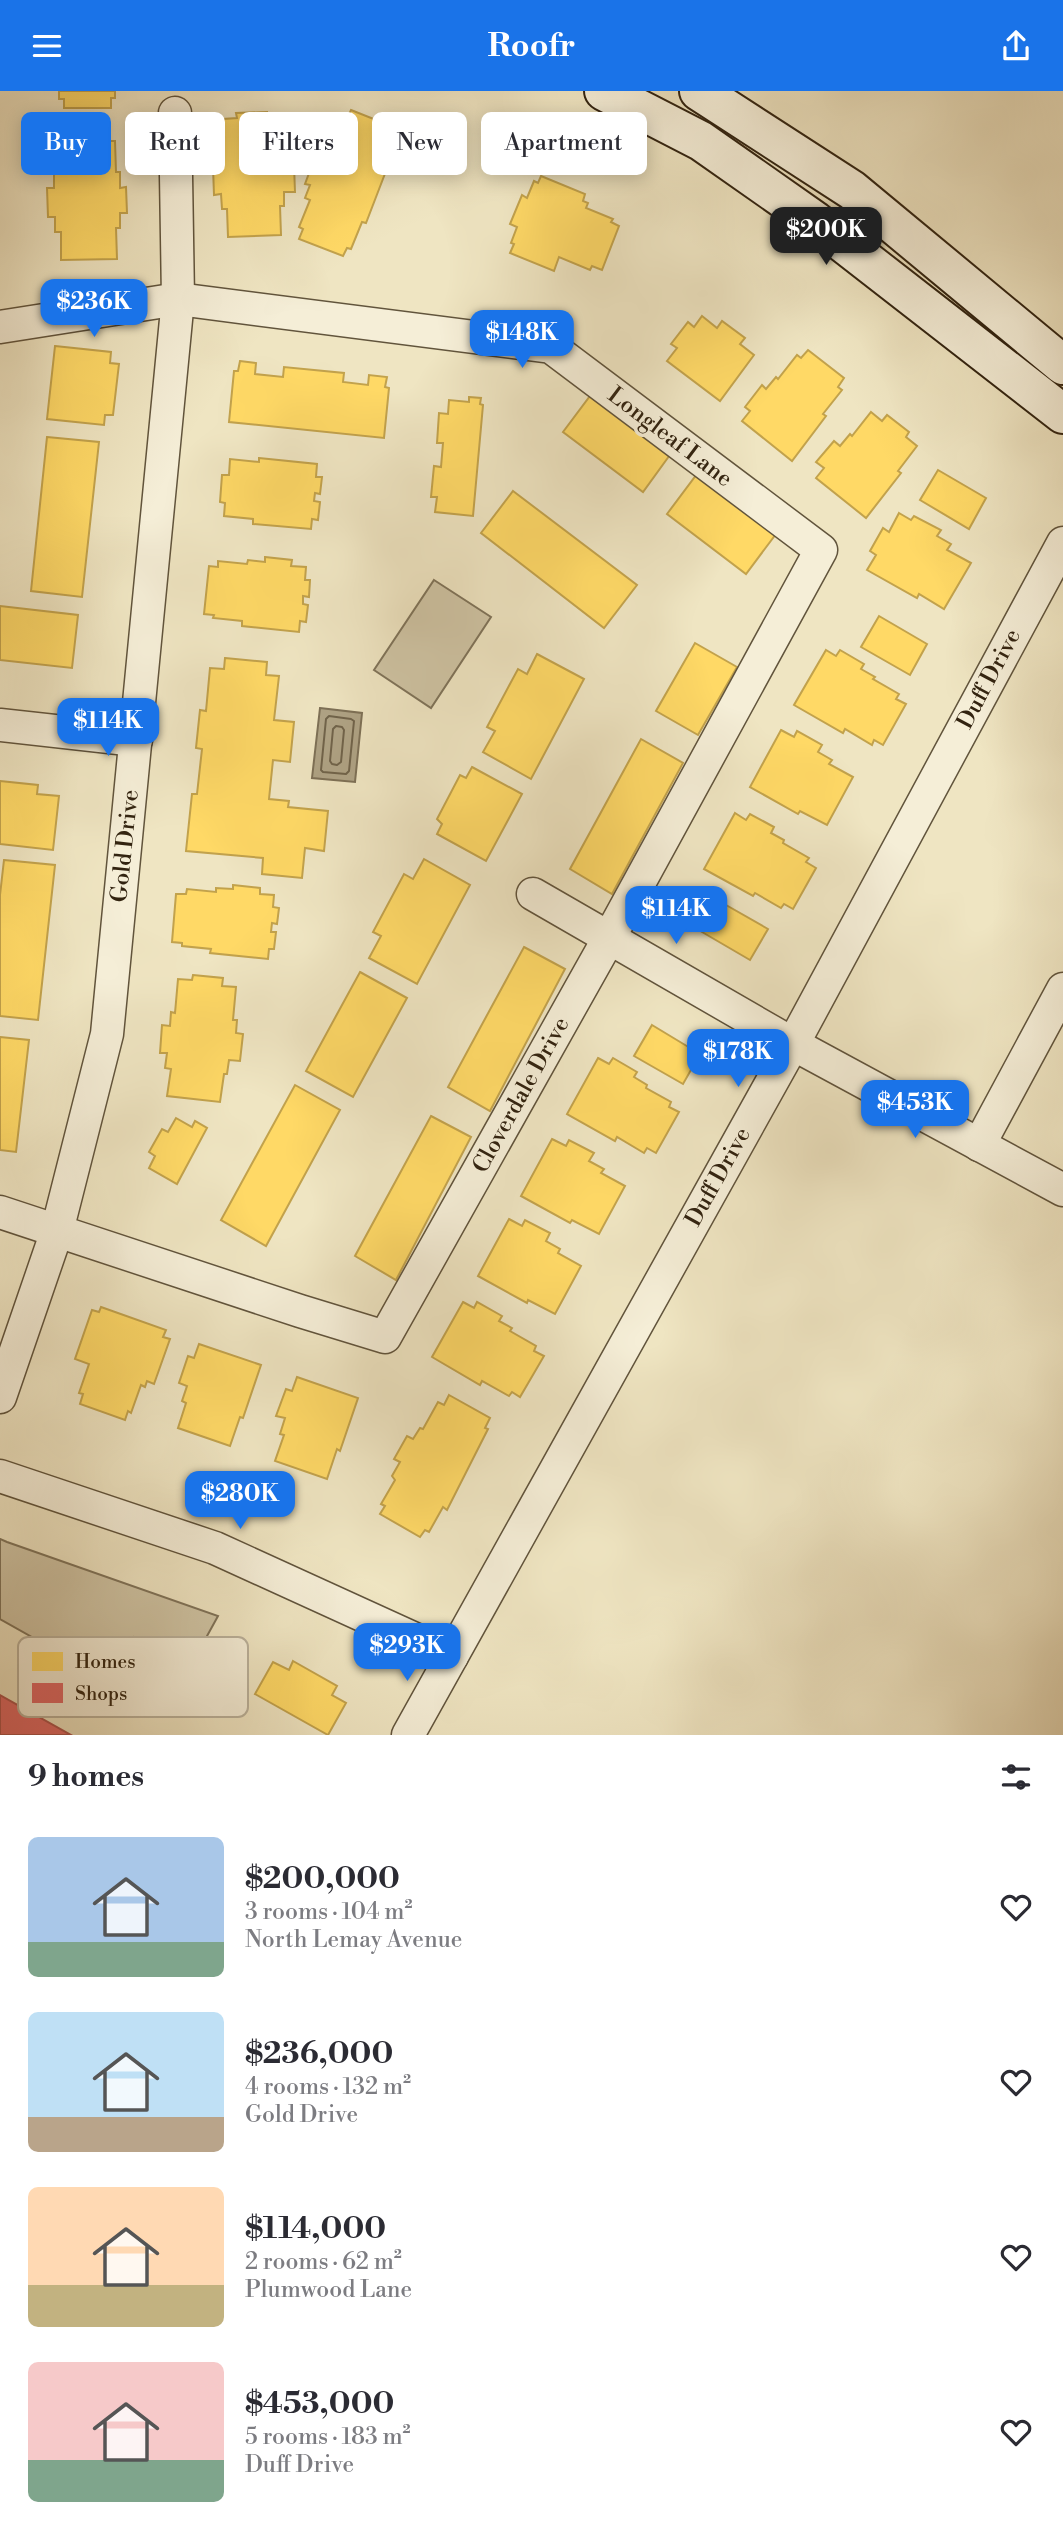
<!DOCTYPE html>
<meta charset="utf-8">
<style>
:root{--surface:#fff;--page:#f2f2f3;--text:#2b2b33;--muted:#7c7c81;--accent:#1a73e8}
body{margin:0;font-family:"Libre Bodoni",serif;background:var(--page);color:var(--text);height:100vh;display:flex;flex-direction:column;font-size:26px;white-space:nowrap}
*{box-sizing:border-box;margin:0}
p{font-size:23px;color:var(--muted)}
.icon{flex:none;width:38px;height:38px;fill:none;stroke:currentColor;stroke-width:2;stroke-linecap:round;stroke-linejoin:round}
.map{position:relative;height:1644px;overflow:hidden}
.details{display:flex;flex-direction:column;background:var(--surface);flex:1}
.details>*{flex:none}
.banner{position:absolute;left:21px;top:21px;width:700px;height:63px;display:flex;gap:14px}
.price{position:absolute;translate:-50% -60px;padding:0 16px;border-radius:14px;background:var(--accent);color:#fff;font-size:23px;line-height:46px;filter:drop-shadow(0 2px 4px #0008)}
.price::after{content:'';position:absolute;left:50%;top:42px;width:21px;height:16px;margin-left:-10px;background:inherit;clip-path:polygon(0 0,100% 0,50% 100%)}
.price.selected{background:#222;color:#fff}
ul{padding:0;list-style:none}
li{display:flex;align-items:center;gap:21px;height:175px;padding:0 28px}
li span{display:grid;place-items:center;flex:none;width:196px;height:140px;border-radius:10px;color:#555}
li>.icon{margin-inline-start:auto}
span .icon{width:84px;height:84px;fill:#fffc;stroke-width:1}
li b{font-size:30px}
h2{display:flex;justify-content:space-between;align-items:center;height:84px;padding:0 28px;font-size:30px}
.tag{padding:0 24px;border-radius:10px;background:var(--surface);box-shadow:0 4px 18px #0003;font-size:24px;line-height:63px}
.tag.selected{background:var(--accent);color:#fff}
header{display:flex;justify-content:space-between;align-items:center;height:91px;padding:0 28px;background:var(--accent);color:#fff;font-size:32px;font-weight:700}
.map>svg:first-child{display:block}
</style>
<header><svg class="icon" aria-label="menu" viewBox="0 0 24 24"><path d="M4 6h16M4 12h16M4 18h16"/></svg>Roofr<svg class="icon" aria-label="share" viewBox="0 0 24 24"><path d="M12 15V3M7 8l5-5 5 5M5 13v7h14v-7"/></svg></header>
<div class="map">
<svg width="1063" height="1644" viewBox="0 0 1063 1644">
<rect width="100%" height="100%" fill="#efe5c2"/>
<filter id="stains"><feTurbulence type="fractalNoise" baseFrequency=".00286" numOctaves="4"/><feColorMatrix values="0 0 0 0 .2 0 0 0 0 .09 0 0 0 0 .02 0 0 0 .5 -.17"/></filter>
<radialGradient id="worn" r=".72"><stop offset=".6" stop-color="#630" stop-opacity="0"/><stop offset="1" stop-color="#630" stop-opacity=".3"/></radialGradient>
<g fill="#cfc4a4" stroke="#80745a" stroke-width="2">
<polygon points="434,489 491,526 431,617 374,579"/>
<polygon points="0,1448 7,1451 218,1525 190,1576 134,1546 110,1590 0,1528"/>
</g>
<polygon fill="#afa385" stroke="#7d7056" stroke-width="2" points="320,617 362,622 355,691 312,687"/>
<g fill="#ffd966" stroke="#c2a24c" stroke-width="2">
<polygon points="59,0 115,0 115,7 111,7 111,17 64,17 64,8 59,8"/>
<polygon points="351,19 394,36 390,46 394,48 382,79 386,80 366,132 362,131 351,158 347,157 343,165 299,148 303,138 299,136 310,109 305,107 310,94 305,93 315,66 322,68 328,53 332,55 343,26 347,28"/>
<polygon points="267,21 267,29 281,28 282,61 287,61 287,74 294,74 295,101 284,101 284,115 280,115 281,144 228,146 227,118 222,118 221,103 214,104 213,76 221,76 220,62 224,62 223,28 237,27 236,22"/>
<polygon points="101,40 101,50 115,50 116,81 120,81 120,97 126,96 127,122 120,122 120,137 116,137 117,168 61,169 61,141 55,141 55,126 48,126 47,97 54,97 54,83 58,83 57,50 73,49 73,41"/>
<polygon points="541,85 585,103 583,110 588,112 586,117 613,128 611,131 619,135 602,179 592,175 590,179 559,166 554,180 510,162 514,153 511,152 517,136 510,133 522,104 527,107 534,90 538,92"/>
<polygon points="702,225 717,237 722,230 745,247 740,253 754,264 720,310 667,270 677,257 671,253 688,231 694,236"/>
<polygon points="55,255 111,261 110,272 119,273 113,324 105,324 104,334 47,328"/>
<polygon points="808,259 844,287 838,296 842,299 823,323 826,325 792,370 742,330 750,320 745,316 762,294 766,298 776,286 778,288 797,264 801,267"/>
<polygon points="240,270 256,272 255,283 283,286 284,276 344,282 343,291 368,294 369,284 387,286 385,296 389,297 384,347 229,331 234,280 238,280"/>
<polygon points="593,301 672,361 643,401 563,341"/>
<polygon points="469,306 481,307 480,313 483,314 473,425 435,421 437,406 431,406 434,375 441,376 443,352 437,352 439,322 448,323 449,309 469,311"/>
<polygon points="871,321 882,330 887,324 909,341 906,346 917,355 898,380 901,382 866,427 816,387 824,377 816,371 834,350 840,355 850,343 852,345"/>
<polygon points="47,346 99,351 82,506 31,500"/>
<polygon points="259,367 317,373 316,386 322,386 320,403 315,402 314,410 320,411 318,429 312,428 311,438 253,433 253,428 224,425 225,412 220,411 222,384 229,384 230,368 259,371"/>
<polygon points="938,379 986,407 969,438 920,409"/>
<polygon points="697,383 776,443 746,483 667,423"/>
<polygon points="513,400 637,494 604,537 481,442"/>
<polygon points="899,422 911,429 914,425 941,439 937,445 951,453 947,459 971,472 944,518 919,503 917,507 867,479 876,464 870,460 883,437 889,441"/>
<polygon points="265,466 292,469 291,475 306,476 305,489 310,489 309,506 303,505 303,513 308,514 306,531 300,530 299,541 242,535 242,530 213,527 214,524 204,523 209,475 218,476 218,470 247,473 248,469 265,471"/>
<polygon points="0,515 78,524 72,577 0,569"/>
<polygon points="879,525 927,553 910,584 861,556"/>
<polygon points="695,552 737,576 698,644 656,620"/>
<polygon points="826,559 836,565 840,559 864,573 861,578 875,586 873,588 899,603 896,608 906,613 883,654 874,649 872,654 845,638 843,642 794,614"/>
<polygon points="537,563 584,588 531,688 483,661 495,640 487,636 518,578 527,583"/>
<polygon points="225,567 267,571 266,584 279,585 274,629 294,631 290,671 273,669 269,708 289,710 288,716 328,720 324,760 305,757 302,787 262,783 263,767 186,760 192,703 197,703 202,658 196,657 200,619 206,620 210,577 224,578"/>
<polygon points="781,639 794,646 797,640 822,654 818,661 832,669 829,673 853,686 827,734 800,720 798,723 750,696"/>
<polygon points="641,648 683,672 612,803 570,778"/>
<polygon points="472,676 522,703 486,770 437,743 442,733 437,728 460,684 466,687"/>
<polygon points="0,690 38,694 37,703 59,705 53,759 0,753"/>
<polygon points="735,722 746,729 750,723 774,736 771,742 784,749 783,752 809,767 806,771 816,777 793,818 784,813 781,817 755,802 753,805 704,778"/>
<polygon points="424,768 470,794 417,893 369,867 381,845 373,841 404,783 413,788"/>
<polygon points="4,769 55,774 38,929 0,925 0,804"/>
<polygon points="233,794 260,797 260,803 274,804 273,816 279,817 277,833 272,832 271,841 276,841 274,858 269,858 268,868 210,862 211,858 182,855 182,852 172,851 176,803 186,803 187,798 216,801 216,797 233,798"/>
<polygon points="719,810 768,838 750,869 702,841"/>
<polygon points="524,856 565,878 490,1020 448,996"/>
<polygon points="360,881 407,907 353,1006 306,980"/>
<polygon points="193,884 223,887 222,895 236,896 233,929 237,929 236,942 243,943 240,970 229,969 227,983 224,983 220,1011 167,1005 171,978 165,977 167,962 160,962 162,934 170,935 171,921 175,922 178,888 192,889"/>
<polygon points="652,934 700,963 683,993 634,965"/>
<polygon points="0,946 29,949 16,1061 0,1059"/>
<polygon points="598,967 609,973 613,967 637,981 634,986 647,994 646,997 671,1011 669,1016 679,1021 656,1062 647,1057 644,1062 617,1046 615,1050 567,1023"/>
<polygon points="295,994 340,1019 266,1155 221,1129"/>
<polygon points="431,1025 471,1046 396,1189 355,1165"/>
<polygon points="176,1027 192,1036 195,1030 207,1037 177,1093 149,1077 155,1065 149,1061 162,1038 168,1041"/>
<polygon points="552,1048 566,1055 569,1049 594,1062 589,1070 604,1078 601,1082 625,1095 599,1143 572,1129 570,1132 521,1105"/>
<polygon points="509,1128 522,1135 525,1129 550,1142 546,1150 560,1158 558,1162 581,1175 555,1223 528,1209 527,1212 478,1185"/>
<polygon points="463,1211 474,1217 477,1211 502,1225 499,1230 512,1237 510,1240 536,1255 534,1260 544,1265 520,1306 512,1301 509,1305 482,1290 480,1294 432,1266"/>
<polygon points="101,1216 166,1239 163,1246 170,1248 154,1293 147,1290 145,1296 141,1294 131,1322 128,1320 125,1329 80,1313 83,1303 79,1302 89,1273 75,1268 92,1219 99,1221"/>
<polygon points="199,1253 261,1274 243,1327 240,1326 230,1355 178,1337 186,1312 182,1310 187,1295 179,1292 188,1265 194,1267"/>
<polygon points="297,1286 358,1307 340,1360 337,1358 327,1388 275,1370 284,1344 280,1343 285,1327 276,1325 286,1298 292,1300"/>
<polygon points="449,1304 490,1327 485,1337 488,1338 447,1419 443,1416 429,1441 425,1439 420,1446 380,1423 385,1415 381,1413 395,1389 392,1385 400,1371 394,1368 407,1345 413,1348 420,1337 423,1338 438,1311 444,1314"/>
<polygon points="293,1570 337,1595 332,1604 346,1612 328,1644 255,1603 273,1571 289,1579"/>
</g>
<polygon fill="#e06666" stroke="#ac524c" stroke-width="2" points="0,1604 71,1644 0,1644"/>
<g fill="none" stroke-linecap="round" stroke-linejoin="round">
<g stroke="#70634a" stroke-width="2">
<polygon points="329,625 351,628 354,630 349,680 346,683 323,681 321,679 326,628"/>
<polygon points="336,635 342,636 344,639 341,671 337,674 332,673 330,670 333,638"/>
</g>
<defs>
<g id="street">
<polyline points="0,236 178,208 551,256 821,459 609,847 385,1246 300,1220 0,1121"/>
<polyline points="0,634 136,649"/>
<polyline points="533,803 793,953 1063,1099"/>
<polyline points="979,1054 1063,898"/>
<polyline points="0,1306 57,1140 107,943 178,208 175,22"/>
<polyline points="0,1385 215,1457 452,1565"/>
<polyline points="408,1644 793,953 1063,452"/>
</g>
<g id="secondary">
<polyline points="604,0 701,50 815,130 1063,323"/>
<polyline points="699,0 852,99 1063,274"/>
</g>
</defs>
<use href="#street" stroke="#61543c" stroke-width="35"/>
<use href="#secondary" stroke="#322310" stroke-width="42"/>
<use href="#street" stroke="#f5eed7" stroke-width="32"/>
<use href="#secondary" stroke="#f5eed7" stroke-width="38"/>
</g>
<g text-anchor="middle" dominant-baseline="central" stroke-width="7" stroke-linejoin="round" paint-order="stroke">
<g font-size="23" fill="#322310" stroke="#f5eed7">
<text transform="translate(670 346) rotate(37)">Longleaf Lane</text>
<text transform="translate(989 588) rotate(-62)">Duff Drive</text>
<text transform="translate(125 755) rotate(-84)">Gold Drive</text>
<text transform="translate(521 1004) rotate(-61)">Cloverdale Drive</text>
<text transform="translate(718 1086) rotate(-61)">Duff Drive</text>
</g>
</g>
<rect x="18" y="1546" width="230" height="80" rx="10" fill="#f5eed7" stroke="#bab19b" stroke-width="2"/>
<rect x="32" y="1561" width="31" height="19" fill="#ffd966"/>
<rect x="32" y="1592" width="31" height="20" fill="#e06666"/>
<g font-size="19" fill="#322310">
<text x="75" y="1577">Homes</text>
<text x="75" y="1609">Shops</text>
</g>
<rect width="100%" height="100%" filter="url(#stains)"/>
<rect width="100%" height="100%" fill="url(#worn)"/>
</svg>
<b class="price selected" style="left:826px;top:176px">$200K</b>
<b class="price" style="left:94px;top:248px">$236K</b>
<b class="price" style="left:522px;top:279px">$148K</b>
<b class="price" style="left:108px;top:667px">$114K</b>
<b class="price" style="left:676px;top:855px">$114K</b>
<b class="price" style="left:738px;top:998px">$178K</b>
<b class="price" style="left:915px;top:1049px">$453K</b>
<b class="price" style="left:240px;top:1440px">$280K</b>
<b class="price" style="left:407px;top:1592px">$293K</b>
<div class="banner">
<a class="tag selected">Buy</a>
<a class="tag">Rent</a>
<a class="tag">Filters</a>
<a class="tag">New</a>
<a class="tag">Apartment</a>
</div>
</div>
<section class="details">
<h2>9 homes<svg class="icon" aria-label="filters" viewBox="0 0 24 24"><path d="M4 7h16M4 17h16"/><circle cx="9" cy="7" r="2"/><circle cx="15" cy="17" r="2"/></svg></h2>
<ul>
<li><span style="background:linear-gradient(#a9c7e8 75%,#7fa58c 0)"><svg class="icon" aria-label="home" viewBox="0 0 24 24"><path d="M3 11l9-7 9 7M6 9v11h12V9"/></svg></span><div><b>$200,000</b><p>3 rooms · 104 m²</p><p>North Lemay Avenue</p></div><svg class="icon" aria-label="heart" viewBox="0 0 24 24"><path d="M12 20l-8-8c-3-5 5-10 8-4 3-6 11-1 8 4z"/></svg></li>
<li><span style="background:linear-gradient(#bfe0f5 75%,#b9a48a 0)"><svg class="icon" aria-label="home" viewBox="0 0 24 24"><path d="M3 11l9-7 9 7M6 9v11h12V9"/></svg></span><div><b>$236,000</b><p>4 rooms · 132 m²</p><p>Gold Drive</p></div><svg class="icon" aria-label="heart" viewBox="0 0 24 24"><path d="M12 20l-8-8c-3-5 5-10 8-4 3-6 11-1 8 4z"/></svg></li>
<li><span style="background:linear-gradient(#ffd9b3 70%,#c2b280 0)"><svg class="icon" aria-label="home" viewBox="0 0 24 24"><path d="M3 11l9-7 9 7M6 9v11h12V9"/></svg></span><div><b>$114,000</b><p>2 rooms · 62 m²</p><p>Plumwood Lane</p></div><svg class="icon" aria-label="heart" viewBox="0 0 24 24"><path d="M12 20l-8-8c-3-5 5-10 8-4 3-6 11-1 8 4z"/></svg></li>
<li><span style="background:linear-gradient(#f6c9c9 70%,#7fa58c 0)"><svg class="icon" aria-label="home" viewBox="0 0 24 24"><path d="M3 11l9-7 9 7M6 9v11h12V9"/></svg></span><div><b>$453,000</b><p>5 rooms · 183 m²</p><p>Duff Drive</p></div><svg class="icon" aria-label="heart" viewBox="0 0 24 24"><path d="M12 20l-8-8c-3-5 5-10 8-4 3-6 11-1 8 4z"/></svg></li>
</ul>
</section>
